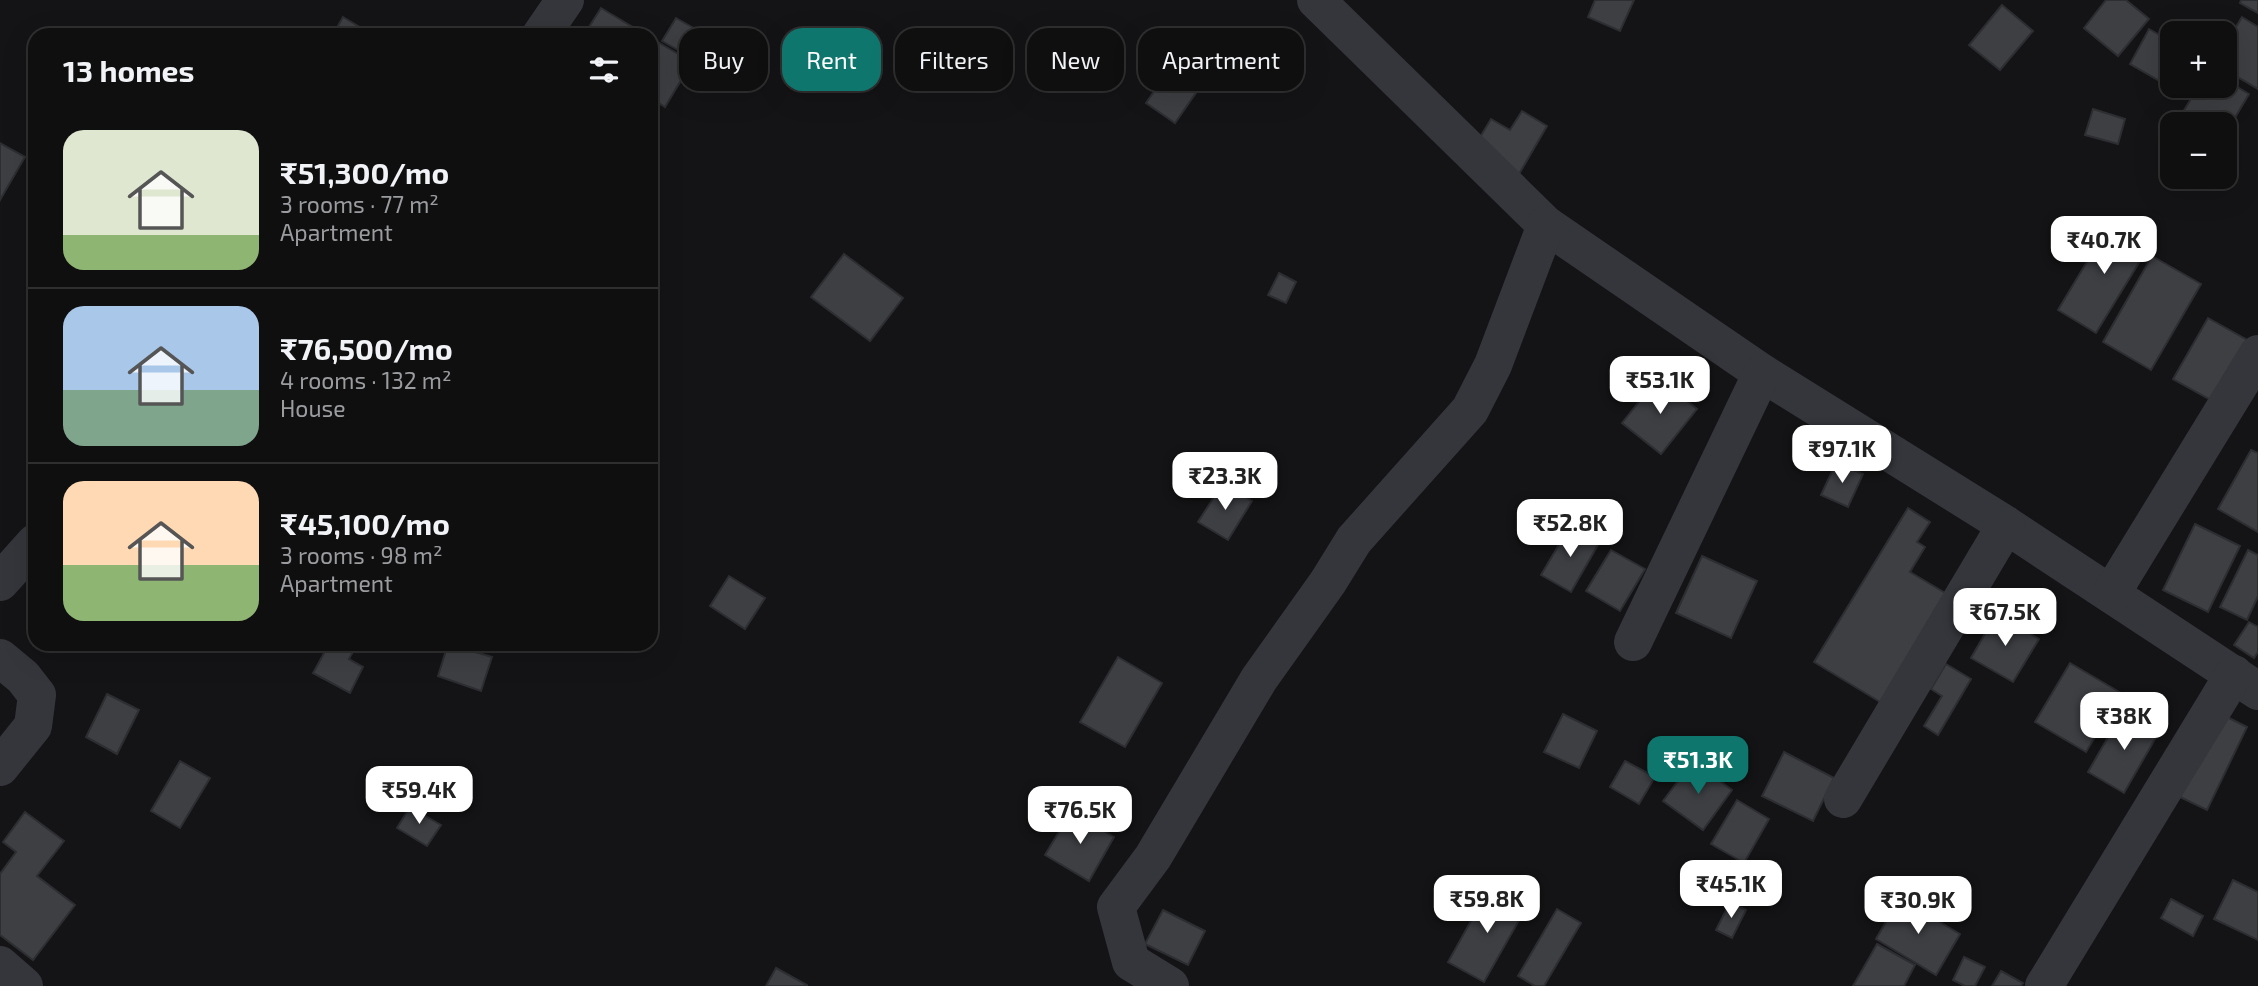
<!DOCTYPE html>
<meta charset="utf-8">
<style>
:root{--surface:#0f0f10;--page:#181819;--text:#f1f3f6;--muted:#9b9c9f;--line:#2f2f30;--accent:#0f766e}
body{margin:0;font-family:"Exo 2",sans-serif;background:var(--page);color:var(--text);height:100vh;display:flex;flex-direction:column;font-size:26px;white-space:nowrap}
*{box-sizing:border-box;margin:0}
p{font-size:23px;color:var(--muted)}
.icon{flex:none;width:38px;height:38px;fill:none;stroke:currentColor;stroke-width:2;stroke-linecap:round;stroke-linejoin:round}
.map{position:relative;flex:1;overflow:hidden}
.sheet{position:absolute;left:28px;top:28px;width:630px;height:623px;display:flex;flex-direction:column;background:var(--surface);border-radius:21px;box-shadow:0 7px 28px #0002,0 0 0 2px var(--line)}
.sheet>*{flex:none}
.top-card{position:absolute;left:679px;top:28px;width:665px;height:63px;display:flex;gap:14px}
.tools{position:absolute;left:2160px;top:21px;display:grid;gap:14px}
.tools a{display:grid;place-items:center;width:77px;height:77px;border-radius:14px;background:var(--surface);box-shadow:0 7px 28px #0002,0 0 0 2px var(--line);font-size:35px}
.price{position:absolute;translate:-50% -60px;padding:0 16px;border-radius:14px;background:#fff;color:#222;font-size:23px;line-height:46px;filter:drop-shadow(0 2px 4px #0008)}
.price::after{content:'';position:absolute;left:50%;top:42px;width:21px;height:16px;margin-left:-10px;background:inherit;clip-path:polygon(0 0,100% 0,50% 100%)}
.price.selected{background:var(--accent);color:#fff}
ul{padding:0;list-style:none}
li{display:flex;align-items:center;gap:21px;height:175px;padding:0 35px}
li+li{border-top:2px solid var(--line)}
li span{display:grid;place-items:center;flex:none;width:196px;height:140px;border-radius:21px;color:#555}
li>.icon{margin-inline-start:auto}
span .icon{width:84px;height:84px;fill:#fffc;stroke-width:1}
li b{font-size:30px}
h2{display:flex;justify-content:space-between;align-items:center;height:84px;padding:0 35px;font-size:30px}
.chip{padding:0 24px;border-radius:21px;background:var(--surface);box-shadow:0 7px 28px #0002,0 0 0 2px var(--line);font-size:24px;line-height:63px}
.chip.selected{background:var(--accent);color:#fff}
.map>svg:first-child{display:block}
</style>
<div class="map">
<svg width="2258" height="986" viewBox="0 0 2258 986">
<rect width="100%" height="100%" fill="#141416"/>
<g fill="#3e3f43" stroke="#2d2e32" stroke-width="2">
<polygon points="1595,0 1634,0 1620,31 1588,17"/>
<polygon points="2106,0 2126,0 2149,19 2118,56 2084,28"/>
<polygon points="2241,0 2258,0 2258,13 2240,3"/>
<polygon points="2002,5 2033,31 2000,70 1969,45"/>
<polygon points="601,8 646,35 584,35"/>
<polygon points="343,17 373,35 333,35"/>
<polygon points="2242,17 2258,27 2258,89 2224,69 2224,47"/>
<polygon points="676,18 699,31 685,54 662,41"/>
<polygon points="2149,29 2172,42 2172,88 2130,64"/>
<polygon points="651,38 692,62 665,107 651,98"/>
<polygon points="1187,44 1216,64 1175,123 1146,103"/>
<polygon points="2224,79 2249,94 2224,136 2224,124 2204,124 2183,112 2199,86 2224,86"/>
<polygon points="2093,109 2125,119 2118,144 2085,135"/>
<polygon points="1522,111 1547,126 1519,174 1474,147 1491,119 1510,130"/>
<polygon points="0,143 25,157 0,200"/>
<polygon points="2112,220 2151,243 2096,333 2058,310"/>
<polygon points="844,254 903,298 870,341 811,297"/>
<polygon points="2152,256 2201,284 2151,370 2103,342"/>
<polygon points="1279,273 1296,282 1286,303 1268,295"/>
<polygon points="2208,318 2258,346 2229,410 2173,379"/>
<polygon points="1658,378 1697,409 1661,454 1622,423"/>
<polygon points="2251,450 2258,453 2258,532 2218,509"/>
<polygon points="1836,463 1863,474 1848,507 1821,495"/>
<polygon points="1223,483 1252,501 1228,540 1198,522"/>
<polygon points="1908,508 1930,522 1917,542 1925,547 1910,572 1952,597 1885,705 1814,662"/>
<polygon points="2195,524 2240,546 2208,612 2163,590"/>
<polygon points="1570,526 1599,543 1571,592 1541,575"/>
<polygon points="1611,550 1645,569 1620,611 1586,591"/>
<polygon points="2248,550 2258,555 2258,596 2247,620 2220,607"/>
<polygon points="1702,556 1757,581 1731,638 1676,613"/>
<polygon points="729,576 765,598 745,629 710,606"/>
<polygon points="1997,613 2039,639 2013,682 1971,658"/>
<polygon points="2249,622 2258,627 2258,652 2254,658 2234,645"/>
<polygon points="329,644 357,644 349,659 363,667 350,693 313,673"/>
<polygon points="448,644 492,657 481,691 438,676"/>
<polygon points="1118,657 1162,683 1125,747 1080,722"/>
<polygon points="2070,663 2121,693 2086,752 2035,722"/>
<polygon points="1946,664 1971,679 1938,735 1924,726 1942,696 1931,689"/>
<polygon points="107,694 139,710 117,754 86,737"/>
<polygon points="2123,711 2159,732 2124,793 2088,772"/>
<polygon points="1563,714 1597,731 1579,768 1544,752"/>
<polygon points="2221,714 2247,727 2207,810 2180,797"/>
<polygon points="1784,752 1834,778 1813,821 1762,796"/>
<polygon points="180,761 210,778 180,828 151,811"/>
<polygon points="1625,761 1655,777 1639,804 1610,787"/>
<polygon points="1693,761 1732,790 1703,830 1663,801"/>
<polygon points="1737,800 1769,819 1744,863 1711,844"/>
<polygon points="410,807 441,825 427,846 397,828"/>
<polygon points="25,812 64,841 37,876 75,905 33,960 0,935 0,874 16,852 3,842"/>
<polygon points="1071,812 1114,837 1089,881 1045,855"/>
<polygon points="2233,880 2258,892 2258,940 2214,919"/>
<polygon points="1490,887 1526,908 1484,982 1448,962"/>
<polygon points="1900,898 1960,934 1936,975 1876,939"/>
<polygon points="2171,899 2203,916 2193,936 2161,918"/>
<polygon points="1730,902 1746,910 1732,938 1716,930"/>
<polygon points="1557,909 1581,923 1544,986 1535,986 1518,976"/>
<polygon points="1163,910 1205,931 1188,965 1145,944"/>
<polygon points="1877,944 1915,965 1904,986 1853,986"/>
<polygon points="1964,957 1985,967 1975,986 1965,986 1953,980"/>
<polygon points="776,968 807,985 807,986 766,986"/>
<polygon points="2001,971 2023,983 2021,986 1992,986"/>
</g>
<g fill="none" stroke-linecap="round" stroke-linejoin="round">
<g stroke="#34363b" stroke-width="38">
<polyline points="1316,0 1546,225 1762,373 2006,525 2258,691"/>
<polyline points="541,35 565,0"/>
<polyline points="0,582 35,543"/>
<polyline points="2111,594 2258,354"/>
<polyline points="1633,642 1762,373"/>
<polyline points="0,658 23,677 37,695 33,726 0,767"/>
<polyline points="1843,799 2006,525"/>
<polyline points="0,965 24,986"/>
<polyline points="1170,986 1131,962 1116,907 1153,857 1259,679 1328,582 1354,540 1470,410 1493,365 1546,225"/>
<polyline points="2044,986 2234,674"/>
</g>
</g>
</svg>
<div class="tools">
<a>+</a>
<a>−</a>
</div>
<b class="price" style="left:2104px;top:276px">₹40.7K</b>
<b class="price" style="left:1660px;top:416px">₹53.1K</b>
<b class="price" style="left:1842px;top:485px">₹97.1K</b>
<b class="price" style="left:1225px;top:512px">₹23.3K</b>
<b class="price" style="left:1570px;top:559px">₹52.8K</b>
<b class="price" style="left:2005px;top:648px">₹67.5K</b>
<b class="price" style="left:2124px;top:752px">₹38K</b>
<b class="price selected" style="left:1698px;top:796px">₹51.3K</b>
<b class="price" style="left:419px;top:826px">₹59.4K</b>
<b class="price" style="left:1080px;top:846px">₹76.5K</b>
<b class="price" style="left:1731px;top:920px">₹45.1K</b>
<b class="price" style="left:1487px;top:935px">₹59.8K</b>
<b class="price" style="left:1918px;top:936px">₹30.9K</b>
<div class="top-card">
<a class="chip">Buy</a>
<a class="chip selected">Rent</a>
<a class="chip">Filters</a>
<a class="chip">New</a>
<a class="chip">Apartment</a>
</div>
<section class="sheet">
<h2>13 homes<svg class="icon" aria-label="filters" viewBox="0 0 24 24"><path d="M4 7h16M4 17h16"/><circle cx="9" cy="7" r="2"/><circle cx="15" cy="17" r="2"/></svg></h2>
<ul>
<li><span style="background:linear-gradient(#dfe7d0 75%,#8fb573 0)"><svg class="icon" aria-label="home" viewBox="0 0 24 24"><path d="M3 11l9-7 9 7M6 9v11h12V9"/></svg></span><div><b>₹51,300/mo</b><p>3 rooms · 77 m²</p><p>Apartment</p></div></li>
<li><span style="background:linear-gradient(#a9c7e8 60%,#7fa58c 0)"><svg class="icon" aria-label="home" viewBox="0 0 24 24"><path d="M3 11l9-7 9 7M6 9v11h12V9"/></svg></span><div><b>₹76,500/mo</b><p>4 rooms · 132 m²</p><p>House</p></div></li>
<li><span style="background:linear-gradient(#ffd9b3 60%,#8fb573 0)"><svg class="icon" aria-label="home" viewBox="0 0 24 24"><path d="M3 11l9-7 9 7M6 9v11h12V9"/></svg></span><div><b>₹45,100/mo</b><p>3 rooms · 98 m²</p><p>Apartment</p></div></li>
</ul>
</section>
</div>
